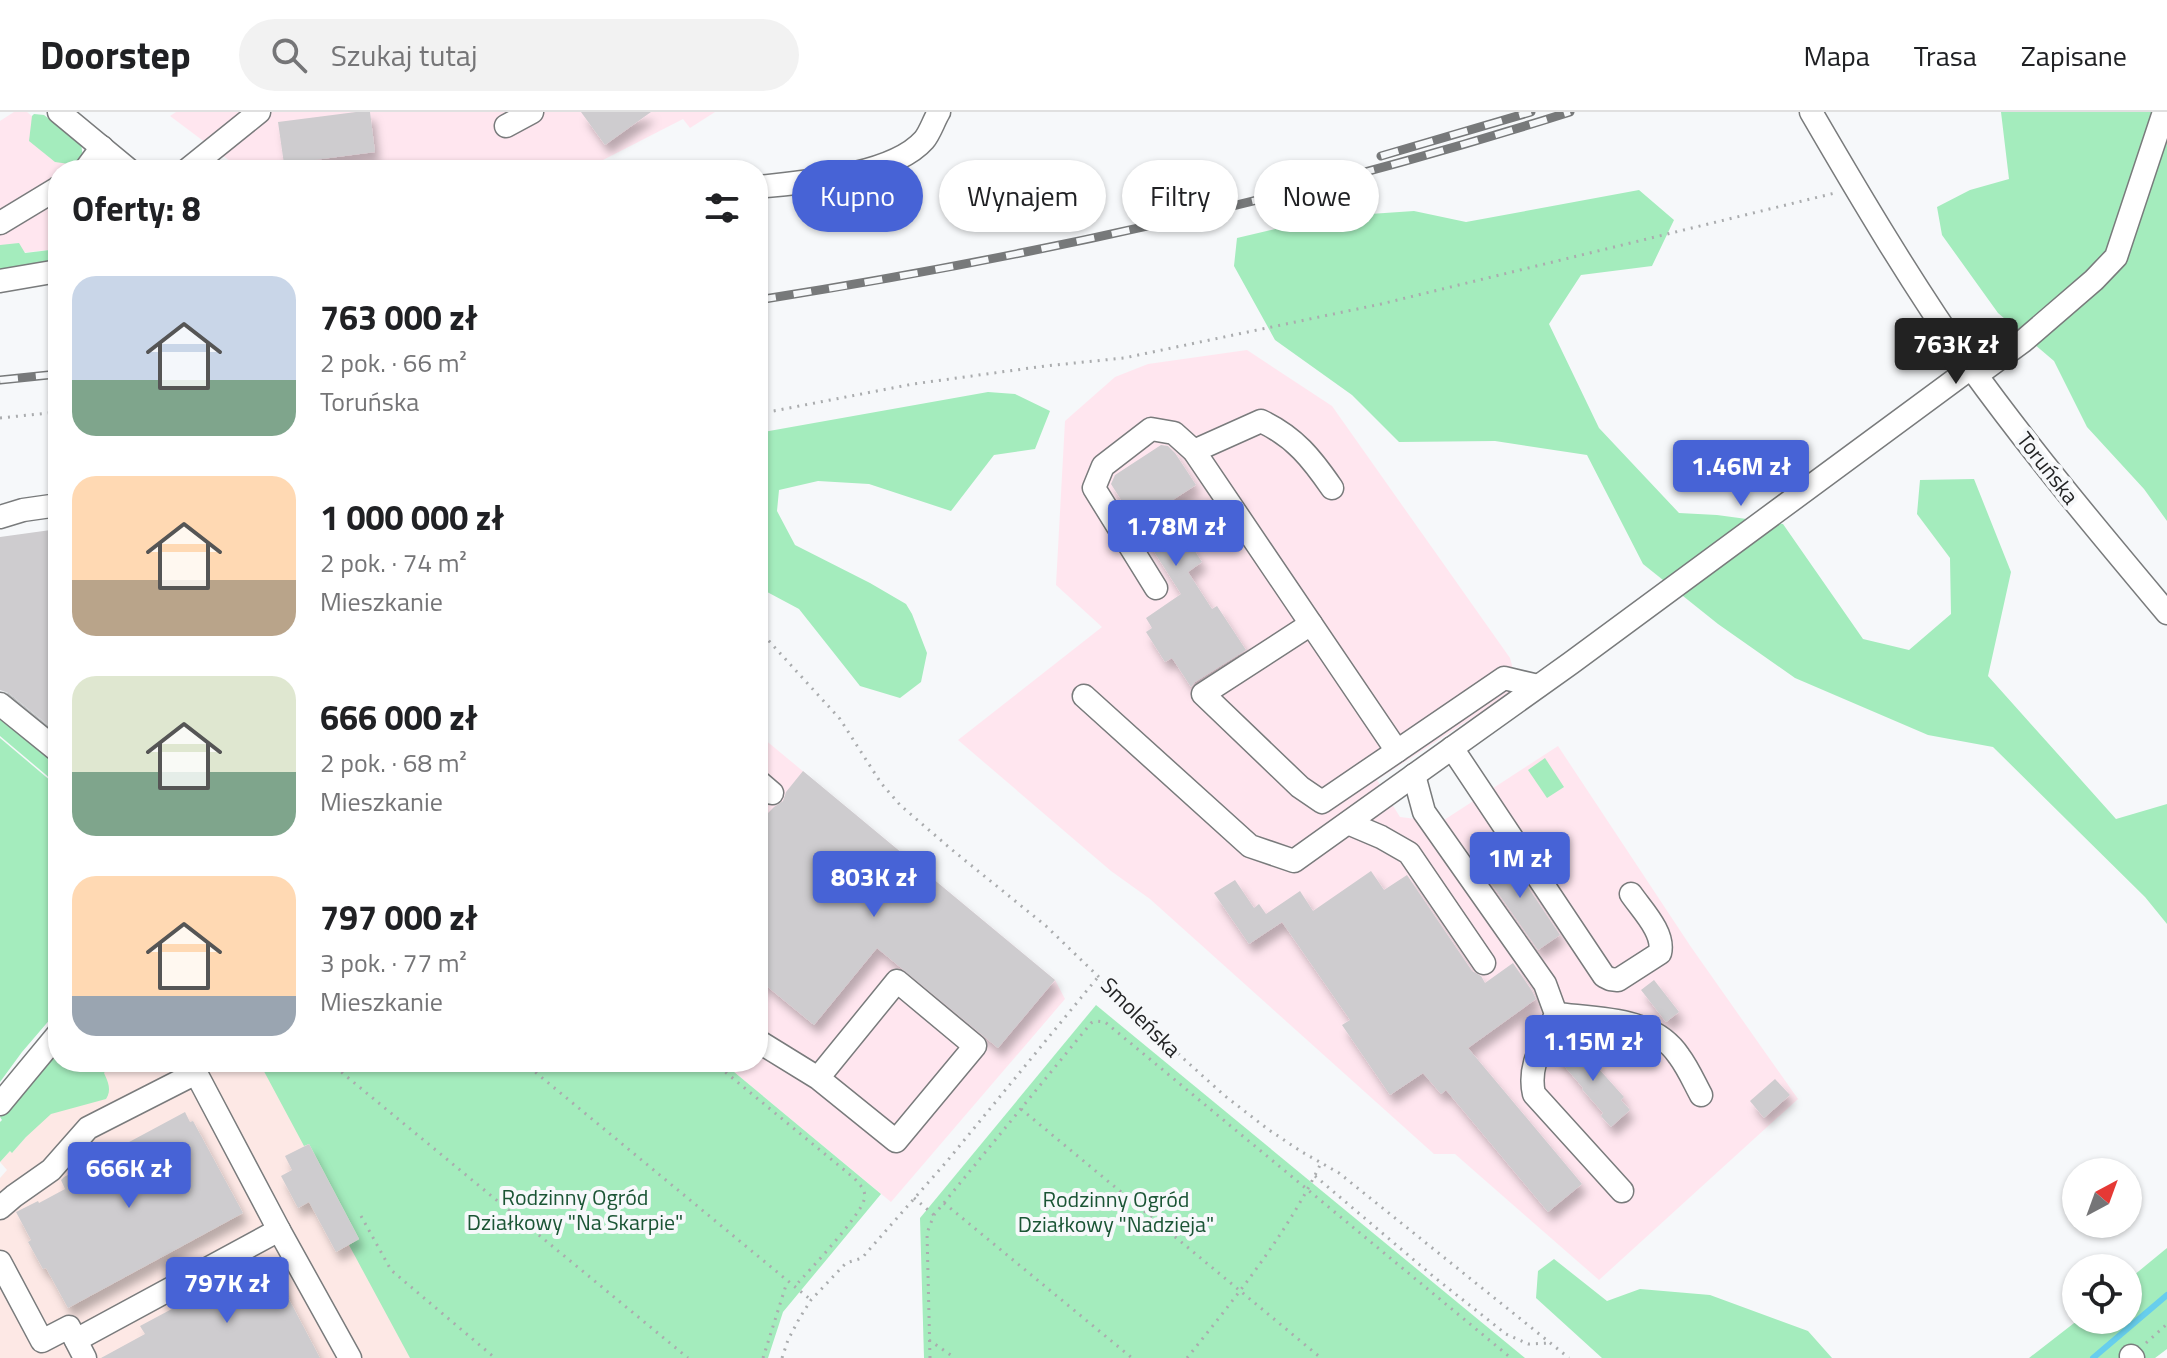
<!DOCTYPE html>
<html lang="pl">
<meta charset="utf-8">
<style>
:root{--surface:#fff;--page:#f2f2f2;--text:#202124;--muted:#757577;--line:#e0e0e0;--accent:#4763d6}
body{margin:0;font-family:"Titillium Web",sans-serif;background:var(--page);color:var(--text);height:100vh;display:flex;flex-direction:column;font-size:30px;white-space:nowrap}
*{box-sizing:border-box;margin:0}
p{font-size:26px;color:var(--muted)}
.icon{flex:none;width:44px;height:44px;fill:none;stroke:currentColor;stroke-width:2;stroke-linecap:round;stroke-linejoin:round}
.map{position:relative;flex:1;overflow:hidden}
.panel{position:absolute;left:48px;top:48px;width:720px;height:912px;display:flex;flex-direction:column;background:var(--surface);border-radius:32px;box-shadow:0 2px 6px #0004}
.panel>*{flex:none}
.top-card{position:absolute;left:792px;top:48px;width:760px;height:72px;display:flex;gap:16px}
.needle{width:52px;rotate:41deg}
.tools{position:absolute;left:2062px;top:1046px;display:grid;gap:16px}
.tools a{display:grid;place-items:center;width:80px;height:80px;border-radius:50%;background:var(--surface);box-shadow:0 2px 6px #0004;font-size:40px}
.price{position:absolute;translate:-50% -68px;padding:0 18px;border-radius:8px;background:var(--accent);color:#fff;font-size:26px;line-height:52px;filter:drop-shadow(0 2px 4px #0008)}
.price::after{content:'';position:absolute;left:50%;top:48px;width:24px;height:18px;margin-left:-12px;background:inherit;clip-path:polygon(0 0,100% 0,50% 100%)}
.price.current{background:#222;color:#fff}
ul{padding:0;list-style:none}
li{display:flex;align-items:center;gap:24px;height:200px;padding:0 24px}
li span{display:grid;place-items:center;flex:none;width:224px;height:160px;border-radius:24px;color:#555}
li>.icon{margin-inline-start:auto}
span .icon{width:96px;height:96px;fill:#fffc;stroke-width:1}
li b{font-size:34px}
h2{display:flex;justify-content:space-between;align-items:center;height:96px;padding:0 24px;font-size:34px}
.chip{padding:0 28px;border-radius:36px;background:var(--surface);box-shadow:0 2px 6px #0004;font-size:28px;line-height:72px}
.chip.current{background:var(--accent);color:#fff}
header{display:flex;align-items:center;gap:48px;box-sizing:border-box;height:112px;padding:0 40px;background:var(--surface);border-bottom:2px solid var(--line)}
header strong{font-size:38px}
nav{display:flex;gap:44px;margin-inline-start:auto;font-size:28px}
.search{width:560px;height:72px;background:var(--page);display:flex;align-items:center;gap:20px;box-sizing:border-box;padding:0 28px;border-radius:44px;color:var(--muted);font-size:30px}
.map>svg:first-child{display:block}
</style>
<header>
<strong>Doorstep</strong>
<div class="search"><svg class="icon" aria-label="search" viewBox="0 0 24 24"><circle cx="10" cy="10" r="6"/><path d="M15 15l6 6"/></svg>Szukaj tutaj</div>
<nav><a>Mapa</a><a>Trasa</a><a>Zapisane</a></nav>
</header>
<div class="map">
<svg width="2167" height="1246" viewBox="0 0 2167 1246">
<defs>
<filter id="shadow"><feDropShadow dx="5" dy="9" stdDeviation="4" flood-color="#0004"/></filter>
</defs>
<rect width="100%" height="100%" fill="#f6f8fa"/>
<polygon fill="#fde8e5" points="90,950 268,950 364,1133 413,1246 0,1246 0,1066 7,1058 0,1050 10,1039 13,1040"/>
<g fill="#ffe6ef">
<polygon points="14,0 27,0 80,46 91,58 58,58 58,137 0,143 0,9"/>
<polygon points="176,0 715,0 690,16 683,7 603,48 429,58 242,58 170,4"/>
<polygon points="1247,238 1332,294 1510,546 1518,576 1377,668 1400,705 1441,710 1558,634 1691,835 1798,987 1599,1168 1455,1042 1434,1042 1150,787 1111,759 958,628 1102,515 1056,473 1065,309 1115,265 1148,252"/>
<polygon points="758,622 1055,868 1065,887 891,1090 722,950 758,950"/>
</g>
<g fill="#a4ecbd">
<polygon points="2001,0 2167,0 2167,409 2144,377 2087,315 2054,249 1998,201 1942,123 1937,95 1970,78 2009,67"/>
<polygon points="34,2 44,3 81,31 83,46 76,53 55,50 29,29 32,4"/>
<polygon points="1639,78 1674,108 1652,154 1581,163 1549,212 1599,316 1679,401 1717,403 1783,412 1863,527 1909,538 1951,502 1950,446 1917,402 1920,368 1974,367 2011,460 1988,564 2116,707 2167,692 2167,812 2145,785 1993,635 1928,623 1795,566 1718,512 1643,452 1587,343 1495,329 1399,330 1352,283 1275,228 1234,154 1237,126 1326,105 1414,99 1466,110"/>
<polygon points="19,131 25,141 58,137 58,152 0,161 0,133"/>
<polygon points="988,280 1015,282 1050,299 1035,337 994,343 951,399 869,372 818,369 779,378 777,399 795,433 870,471 906,492 912,502 927,541 921,570 900,586 860,574 799,497 758,475 758,321"/>
<polygon points="0,604 58,647 58,673 0,624"/>
<polygon points="0,626 58,675 58,898 22,940 0,970"/>
<polygon points="1545,646 1564,675 1547,686 1528,658"/>
<polygon points="1096,893 1525,1246 924,1246 920,1106"/>
<path d="M58,936V950H112L104,961C108,970 112,978 106,987L51,1002L26,1025L12,1041L10,1039L0,1050V1010L2,1008L0,1005Z"/>
<polygon points="259,950 722,950 881,1082 783,1200 768,1246 410,1246 349,1133 359,1127 309,1032 304,1034"/>
<polygon points="2167,1136 2167,1237 2155,1246 2029,1246 2078,1208 2128,1208 2128,1168"/>
<polygon points="1554,1147 1607,1189 1640,1177 1710,1183 1808,1219 1832,1246 1602,1246 1536,1186 1538,1159"/>
</g>
<g fill="none" stroke-linecap="round" stroke-linejoin="round">
<polyline stroke="#67ceed" stroke-width="6" points="2093,1246 2167,1183"/>
</g>
<g fill="#cecccf" filter="url(#shadow)">
<polygon points="356,0 370,0 375,40 284,52 278,10"/>
<polygon points="581,0 651,0 605,33"/>
<polygon points="1161,333 1168,334 1175,341 1196,373 1165,393 1202,450 1188,460 1212,497 1217,494 1246,538 1195,570 1191,575 1172,546 1165,550 1146,520 1152,516 1146,506 1181,482 1111,372 1115,363"/>
<polygon points="58,417 58,621 9,581 0,578 0,425"/>
<polygon points="803,659 1055,868 998,936 877,836 814,913 758,867 758,693 768,701 774,695 783,689 786,680"/>
<polygon points="1503,738 1560,823 1538,838 1479,754"/>
<polygon points="1371,759 1384,778 1407,763 1472,859 1481,864 1485,871 1513,851 1532,879 1536,887 1468,936 1582,1072 1548,1100 1446,978 1441,982 1423,961 1390,983 1342,913 1350,908 1282,810 1249,832 1214,781 1235,768 1254,796 1259,792 1266,802 1300,779 1313,799"/>
<polygon points="1654,868 1679,900 1666,910 1641,878"/>
<polygon points="1572,927 1624,985 1621,988 1630,998 1611,1015 1601,1004 1603,1001 1582,977 1583,976 1554,942"/>
<polygon points="1775,967 1790,983 1764,1006 1750,989"/>
<polygon points="185,1000 190,1010 193,1009 243,1101 68,1196 46,1156 43,1157 28,1130 31,1128 16,1100 38,1089 39,1091 65,1077 61,1068 64,1065"/>
<polygon points="309,1032 359,1127 336,1140 309,1090 298,1096 281,1064 292,1058 285,1044"/>
<polygon points="272,1155 320,1246 101,1246 145,1222 140,1214 213,1175 211,1171 233,1159 240,1172"/>
</g>
<g fill="none" stroke-linecap="round" stroke-linejoin="round">
<defs>
<g id="minor">
<polyline points="59,0 129,58"/>
<path d="M1811,0C1861,86 1912,172 1969,253C2031,339 2099,420 2167,501"/>
<polyline points="506,14 532,0"/>
<polyline points="85,58 102,35"/>
<polyline points="187,58 259,0"/>
<path d="M758,75C803,70 892,64 924,28C930,21 934,8 939,0"/>
<polyline points="0,111 58,76"/>
<polyline points="0,169 58,159"/>
<polyline points="1977,263 2022,230 2094,168 2116,145 2164,0"/>
<path d="M1194,339L1261,309C1295,325 1312,347 1332,376"/>
<polyline points="0,405 23,398 58,393"/>
<polyline points="1156,476 1094,376 1103,354 1151,317 1174,321 1194,339 1397,639 1504,566 1538,574"/>
<polyline points="1311,512 1203,582 1300,675 1322,690 1397,639"/>
<polyline points="1084,584 1250,734 1294,749 1571,551 1971,256"/>
<polyline points="0,592 58,639"/>
<path d="M1452,636L1604,864L1610,867L1618,868L1660,841C1665,821 1642,798 1631,782"/>
<path d="M1414,663L1424,700L1545,872L1556,902C1545,929 1527,952 1534,982L1622,1079"/>
<polyline points="758,669 772,681"/>
<polyline points="1348,711 1381,725 1409,741 1484,851"/>
<path d="M1556,902C1599,907 1653,905 1679,944C1688,956 1694,970 1701,983"/>
<polyline points="758,929 818,966 896,1029 975,934 897,869 818,966"/>
<polyline points="0,992 58,922"/>
<polyline points="0,1096 14,1084 51,1058 88,1016 196,961 279,1118 76,1228"/>
<polyline points="279,1118 350,1246"/>
<polyline points="0,1150 42,1229 69,1215 85,1246"/>
<polyline points="2131,1244 2133,1246"/>
</g>
</defs>
<use href="#minor" stroke="#797b7c" stroke-width="25"/>
<g stroke="#aaacae" stroke-width="3" stroke-dasharray="2 6" stroke-linecap="butt">
<polyline points="758,302 913,272 1045,254 1124,246 1381,192 1835,81"/>
<polyline points="0,306 58,300"/>
<polyline points="758,517 840,607 881,671 900,693 951,737 1046,814 1185,948 1225,984 1269,1018 1302,1040 1339,1061 1569,1246"/>
<polyline points="329,950 688,1246"/>
<polyline points="523,950 811,1188"/>
<path d="M713,950L854,1066C860,1073 867,1079 864,1088C860,1104 809,1159 795,1174"/>
<polyline points="1021,997 1321,1246"/>
<polyline points="1315,1064 1434,1165 1506,1222 1528,1232 1551,1231"/>
<polyline points="914,1086 934,1103"/>
<polyline points="944,1091 1132,1246"/>
<polyline points="361,1104 391,1158 495,1246"/>
<polyline points="929,1228 955,1246"/>
<polyline points="2146,1231 2167,1212"/>
<polyline points="763,1246 787,1170"/>
<polyline points="782,1246 788,1228 799,1207 811,1188 846,1151 862,1146 948,1048 1098,865"/>
<polyline points="930,1246 927,1121 934,1103 1091,911 1096,909 1105,910 1511,1246"/>
<path d="M1187,1246C1236,1185 1287,1122 1321,1051"/>
</g>
<use href="#minor" stroke="#fff" stroke-width="22"/>
<defs>
<g id="rail">
<polyline points="1381,44 1531,0"/>
<path d="M758,188C1032,145 1305,84 1570,0"/>
<polyline points="0,268 58,262"/>
</g>
</defs>
<use href="#rail" stroke="#77797a" stroke-width="9"/>
<use href="#rail" stroke="#f6f8fa" stroke-width="6" stroke-dasharray="18" stroke-linecap="butt"/>
</g>
<g text-anchor="middle" dominant-baseline="central" stroke-width="8" stroke-linejoin="round" paint-order="stroke">
<g font-size="22" fill="#232425" stroke="#f6f8fa">
<text transform="translate(2048 356) rotate(52)">Toruńska</text>
<text transform="translate(1141 905) rotate(45)">Smoleńska</text>
</g>
<g font-size="22" fill="#1b5535" stroke="#f6f8fa">
<text x="575" y="1085">Rodzinny Ogród<tspan x="575" dy="25">Działkowy "Na Skarpie"</tspan></text>
<text x="1116" y="1087">Rodzinny Ogród<tspan x="1116" dy="25">Działkowy "Nadzieja"</tspan></text>
</g>
</g>
</svg>
<div class="tools">
<a><svg class="needle" viewBox="-14 -14 28 28"><path d="M0-13l5 13h-10z" fill="#e53935"/><path d="M0 13l5-13h-10z" fill="#757577"/></svg></a>
<a><svg class="icon" aria-label="locate" viewBox="0 0 24 24"><circle cx="12" cy="12" r="6"/><path d="M12 2v4M12 18v4M2 12h4M18 12h4"/></svg></a>
</div>
<b class="price current" style="left:1956px;top:274px">763K zł</b>
<b class="price" style="left:1741px;top:396px">1.46M zł</b>
<b class="price" style="left:1176px;top:456px">1.78M zł</b>
<b class="price" style="left:1520px;top:788px">1M zł</b>
<b class="price" style="left:874px;top:807px">803K zł</b>
<b class="price" style="left:1593px;top:971px">1.15M zł</b>
<b class="price" style="left:129px;top:1098px">666K zł</b>
<b class="price" style="left:227px;top:1213px">797K zł</b>
<div class="top-card">
<a class="chip current">Kupno</a>
<a class="chip">Wynajem</a>
<a class="chip">Filtry</a>
<a class="chip">Nowe</a>
</div>
<section class="panel">
<h2>Oferty: 8<svg class="icon" aria-label="filters" viewBox="0 0 24 24"><path d="M4 7h16M4 17h16"/><circle cx="9" cy="7" r="2"/><circle cx="15" cy="17" r="2"/></svg></h2>
<ul>
<li><span style="background:linear-gradient(#c9d6e8 65%,#7fa58c 0)"><svg class="icon" aria-label="home" viewBox="0 0 24 24"><path d="M3 11l9-7 9 7M6 9v11h12V9"/></svg></span><div><b>763 000 zł</b><p>2 pok. · 66 m²</p><p>Toruńska</p></div></li>
<li><span style="background:linear-gradient(#ffd9b3 65%,#b9a48a 0)"><svg class="icon" aria-label="home" viewBox="0 0 24 24"><path d="M3 11l9-7 9 7M6 9v11h12V9"/></svg></span><div><b>1 000 000 zł</b><p>2 pok. · 74 m²</p><p>Mieszkanie</p></div></li>
<li><span style="background:linear-gradient(#dfe7d0 60%,#7fa58c 0)"><svg class="icon" aria-label="home" viewBox="0 0 24 24"><path d="M3 11l9-7 9 7M6 9v11h12V9"/></svg></span><div><b>666 000 zł</b><p>2 pok. · 68 m²</p><p>Mieszkanie</p></div></li>
<li><span style="background:linear-gradient(#ffd9b3 75%,#9aa5b1 0)"><svg class="icon" aria-label="home" viewBox="0 0 24 24"><path d="M3 11l9-7 9 7M6 9v11h12V9"/></svg></span><div><b>797 000 zł</b><p>3 pok. · 77 m²</p><p>Mieszkanie</p></div></li>
</ul>
</section>
</div>
